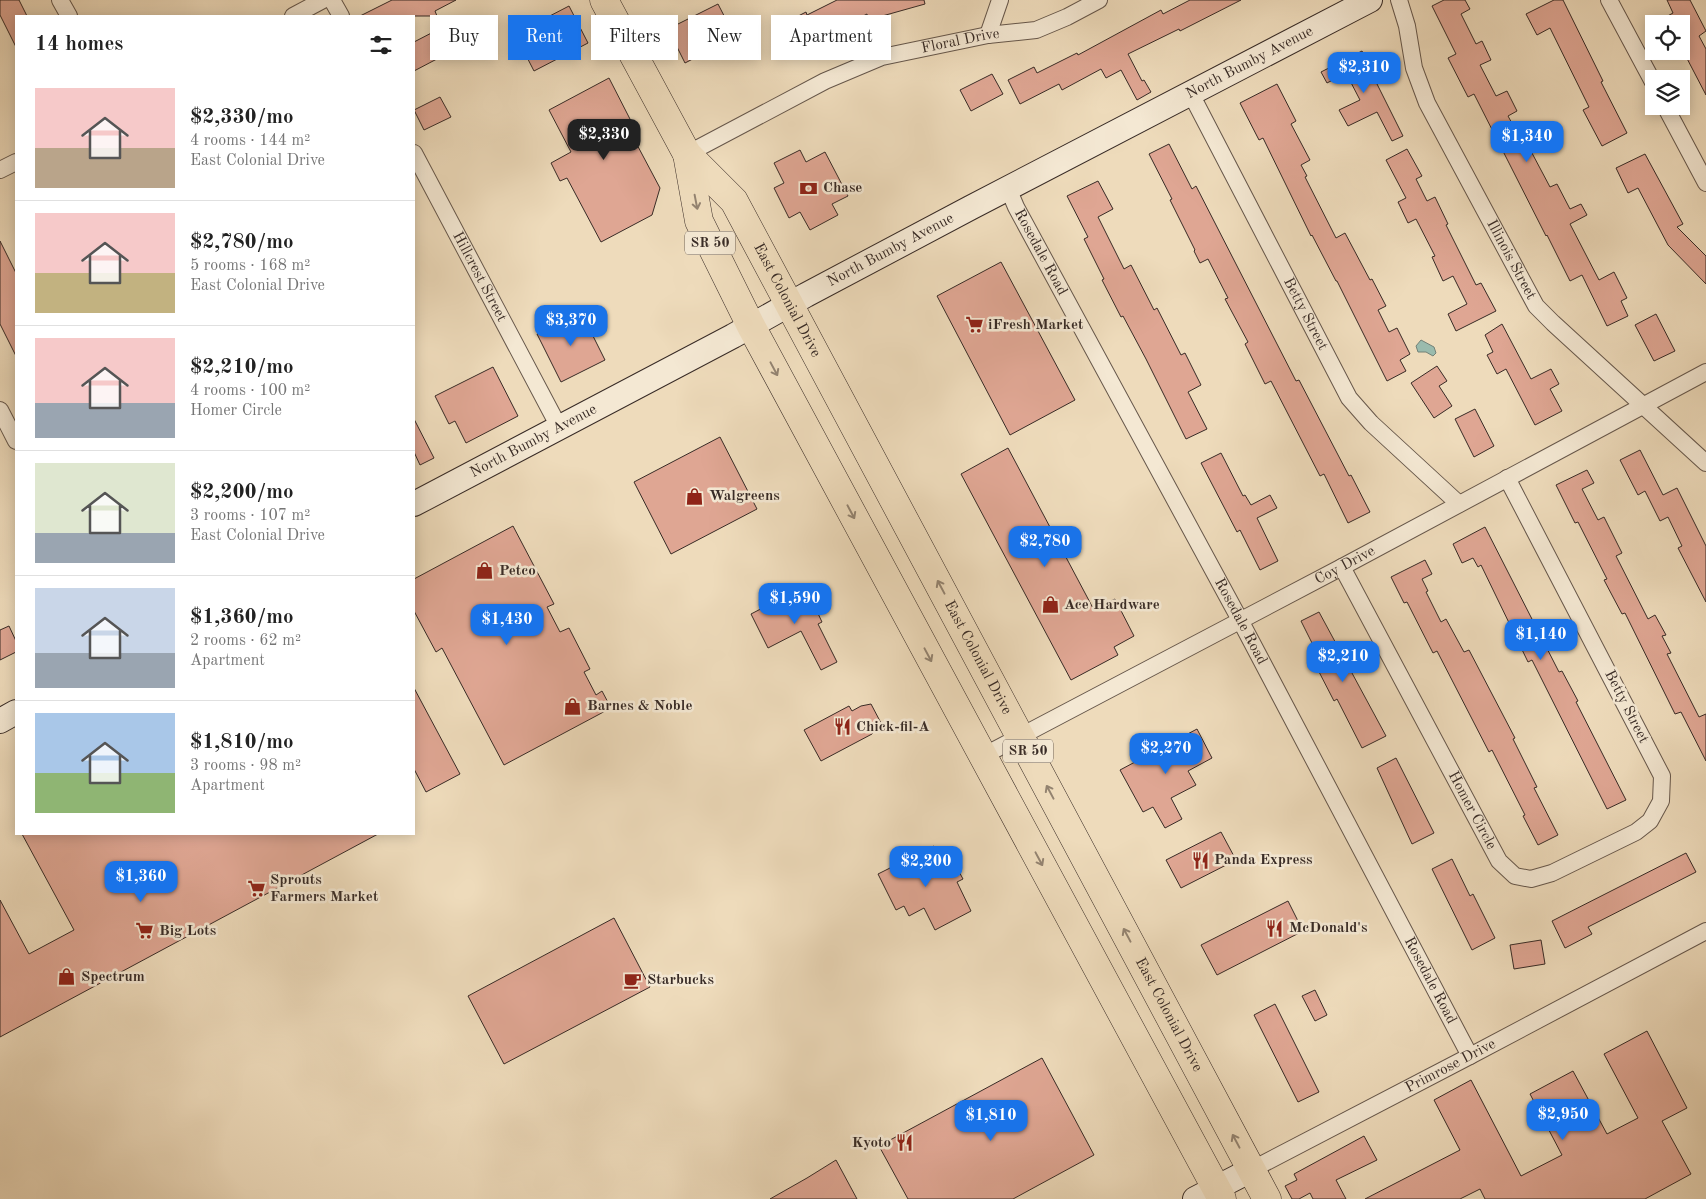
<!DOCTYPE html>
<meta charset="utf-8">
<style>
:root{--surface:#fff;--page:#f2f2f2;--text:#222;--muted:#767676;--line:#e0e0e0;--accent:#1a73e8}
body{margin:0;font-family:"Old Standard TT",serif;background:var(--page);color:var(--text);height:100vh;display:flex;flex-direction:column;font-size:19px;white-space:nowrap}
*{box-sizing:border-box;margin:0}
p{font-size:16px;color:var(--muted)}
.icon{flex:none;width:28px;height:28px;fill:none;stroke:currentColor;stroke-width:2;stroke-linecap:round;stroke-linejoin:round}
.map{position:relative;flex:1;overflow:hidden}
.side{position:absolute;left:15px;top:15px;width:400px;height:820px;display:flex;flex-direction:column;background:var(--surface);border-radius:0px;box-shadow:0 2px 12px #0003}
.side>*{flex:none}
.top-card{position:absolute;left:430px;top:15px;width:475px;height:45px;display:flex;gap:10px}
.controls{position:absolute;left:1645px;top:15px;display:grid;gap:10px}
.controls a{display:grid;place-items:center;width:45px;height:45px;border-radius:0px;background:var(--surface);box-shadow:0 2px 12px #0003;font-size:25px}
.price{position:absolute;translate:-50% -42px;padding:0 11px;border-radius:10px;background:var(--accent);color:#fff;font-size:16px;line-height:32px;filter:drop-shadow(0 1px 2px #0008)}
.price::after{content:'';position:absolute;left:50%;top:30px;width:15px;height:11px;margin-left:-8px;background:inherit;clip-path:polygon(0 0,100% 0,50% 100%)}
.price.on{background:#222;color:#fff}
ul{padding:0;list-style:none}
li{display:flex;align-items:center;gap:15px;height:125px;padding:0 20px}
li+li{border-top:1px solid var(--line)}
li span{display:grid;place-items:center;flex:none;width:140px;height:100px;border-radius:0px;color:#555}
li>.icon{margin-inline-start:auto}
span .icon{width:60px;height:60px;fill:#fffc;stroke-width:1}
li b{font-size:21px}
h2{display:flex;justify-content:space-between;align-items:center;height:60px;padding:0 20px;font-size:21px}
.pill{padding:0 18px;border-radius:0px;background:var(--surface);box-shadow:0 2px 12px #0003;font-size:18px;line-height:45px}
.pill.on{background:var(--accent);color:#fff}
.map>svg:first-child{display:block}
</style>
<div class="map">
<svg width="1706" height="1199" viewBox="0 0 1706 1199">
<rect width="100%" height="100%" fill="#eedbbb"/>
<filter id="stains"><feTurbulence type="fractalNoise" baseFrequency=".004" numOctaves="4"/><feColorMatrix values="0 0 0 0 .2 0 0 0 0 .09 0 0 0 0 .02 0 0 0 .5 -.17"/></filter>
<radialGradient id="worn" r=".72"><stop offset=".6" stop-color="#630" stop-opacity="0"/><stop offset="1" stop-color="#630" stop-opacity=".3"/></radialGradient>
<polygon fill="#9abbad" stroke="#738177" points="1421,340 1434,347 1436,353 1433,356 1426,352 1418,352 1416,346"/>
<g fill="#dfa693" stroke="#382b26">
<polygon points="0,0 19,0 27,16 16,16 16,47 0,15"/>
<polygon points="392,0 456,0 435,11 437,16 360,16"/>
<polygon points="837,0 924,0 925,4 868,20 867,14 828,34 825,28 787,47 777,27 806,12 807,15"/>
<polygon points="1190,0 1241,0 1180,31 1179,29 1128,54 1142,81 1144,80 1151,92 1137,100 1121,70 1106,78 1101,69 1062,90 1059,84 1020,104 1008,80 1034,67 1037,73 1077,53 1078,55 1161,10 1163,14"/>
<polygon points="1444,0 1465,0 1470,9 1461,14 1476,44 1482,41 1491,60 1480,65 1496,96 1507,91 1517,111 1508,116 1521,140 1524,138 1550,187 1557,184 1570,209 1581,204 1587,215 1570,224 1599,280 1614,272 1627,298 1621,301 1628,316 1607,326 1582,275 1570,281 1547,235 1546,236 1474,94 1468,97 1448,58 1456,54 1432,6"/>
<polygon points="1554,0 1563,0 1603,81 1601,82 1627,133 1602,146 1583,110 1589,107 1550,28 1537,35 1526,14"/>
<polygon points="1667,0 1690,0 1706,31 1699,36 1706,49 1706,95 1681,47 1681,24 1653,24 1673,13"/>
<polygon points="718,4 735,37 685,63 668,29"/>
<polygon points="569,6 588,43 534,71 515,34"/>
<polygon points="443,27 454,50 414,71 414,42"/>
<polygon points="1362,51 1377,79 1375,80 1403,136 1392,141 1377,112 1348,126 1339,110 1360,100 1346,73 1327,83 1321,72"/>
<polygon points="992,74 1003,94 971,111 960,90"/>
<polygon points="609,78 631,121 626,124 660,188 652,215 601,242 567,178 560,181 551,163 571,152 549,110"/>
<polygon points="1277,84 1296,121 1291,124 1310,160 1301,165 1307,176 1305,177 1336,238 1345,233 1370,280 1372,279 1386,306 1378,310 1389,332 1397,328 1410,354 1400,360 1406,371 1387,381 1337,281 1336,281 1312,235 1311,236 1263,138 1259,140 1240,103"/>
<polygon points="440,97 451,117 424,130 414,110"/>
<polygon points="1169,144 1192,189 1196,186 1296,381 1299,380 1349,476 1351,475 1370,512 1348,523 1324,474 1320,476 1271,381 1265,384 1245,344 1248,342 1225,299 1228,298 1208,259 1200,263 1194,251 1195,250 1170,200 1172,199 1149,154"/>
<polygon points="1407,149 1422,176 1416,179 1427,201 1435,197 1448,224 1446,225 1476,285 1481,283 1496,311 1456,331 1448,314 1467,304 1453,276 1443,281 1432,257 1435,256 1416,219 1408,223 1398,202 1406,198 1386,160"/>
<polygon points="800,150 806,162 825,152 848,196 832,204 838,215 810,230 800,212 789,218 774,188 784,183 774,163"/>
<polygon points="1645,154 1683,224 1677,227 1706,256 1706,284 1668,245 1638,188 1628,193 1616,168"/>
<polygon points="1098,181 1113,209 1098,217 1124,269 1131,265 1154,310 1157,308 1181,355 1185,353 1201,385 1188,392 1207,429 1186,439 1146,359 1123,316 1121,317 1102,280 1104,279 1084,239 1088,237 1067,196"/>
<polygon points="0,241 16,273 16,356 0,324"/>
<polygon points="1001,262 1075,400 1010,435 937,296"/>
<polygon points="581,312 605,360 561,382 537,334"/>
<polygon points="1656,314 1675,351 1654,361 1635,325"/>
<polygon points="1502,324 1531,379 1551,369 1559,384 1550,389 1562,411 1535,425 1506,369 1497,374 1487,355 1493,352 1485,335"/>
<polygon points="1437,366 1447,381 1439,386 1452,406 1434,418 1411,383"/>
<polygon points="493,367 518,416 466,443 455,421 449,424 435,396"/>
<polygon points="1475,409 1494,446 1474,457 1455,419"/>
<polygon points="414,419 434,458 420,465 414,452"/>
<polygon points="720,437 757,509 671,554 634,482"/>
<polygon points="1008,448 1094,610 1115,599 1134,636 1114,647 1118,655 1071,680 961,474"/>
<polygon points="1640,450 1663,495 1677,488 1706,546 1706,602 1678,548 1682,546 1668,517 1660,521 1645,491 1638,495 1620,460"/>
<polygon points="1221,453 1243,496 1245,495 1251,505 1270,495 1277,508 1257,518 1278,561 1260,570 1240,530 1237,532 1201,463"/>
<polygon points="1587,470 1594,483 1582,489 1598,520 1604,517 1622,553 1616,556 1648,619 1655,615 1666,635 1662,636 1671,653 1667,654 1699,717 1706,714 1706,761 1681,712 1675,714 1625,613 1622,614 1604,580 1607,579 1578,522 1575,523 1556,485"/>
<polygon points="513,526 554,604 547,607 560,632 569,628 590,669 584,672 596,695 602,691 611,708 504,765 442,648 436,652 414,611 414,579"/>
<polygon points="1485,527 1559,672 1562,671 1578,701 1576,702 1626,800 1607,809 1532,660 1528,662 1481,565 1478,567 1473,558 1462,563 1453,544"/>
<polygon points="1425,560 1432,574 1422,579 1428,591 1426,592 1441,622 1446,619 1464,652 1469,650 1515,738 1513,739 1537,787 1534,788 1558,835 1538,845 1523,816 1525,815 1492,750 1489,752 1437,651 1433,653 1407,602 1404,603 1391,577"/>
<polygon points="805,586 822,622 818,624 837,662 821,670 801,631 768,648 751,614"/>
<polygon points="1319,612 1386,736 1362,748 1337,699 1334,701 1317,668 1323,665 1301,621"/>
<polygon points="9,626 16,641 16,652 0,660 0,630"/>
<polygon points="414,688 460,774 426,792 414,769"/>
<polygon points="871,704 881,723 872,734 821,761 804,730 849,706 852,711 861,706"/>
<polygon points="1197,729 1212,758 1188,771 1196,785 1171,798 1182,819 1165,828 1153,807 1143,812 1120,770"/>
<polygon points="1396,758 1434,833 1412,844 1377,768"/>
<polygon points="1221,832 1236,860 1181,888 1166,860"/>
<polygon points="22,834 378,834 0,1037 0,900 29,954 74,930"/>
<polygon points="934,846 946,871 956,866 963,879 957,882 971,911 935,930 924,908 909,916 904,906 896,910 878,874"/>
<polygon points="1686,853 1696,872 1588,927 1592,934 1565,948 1552,921"/>
<polygon points="1452,859 1470,896 1473,894 1495,938 1472,950 1432,869"/>
<polygon points="1288,901 1303,931 1217,975 1201,945"/>
<polygon points="614,918 650,987 504,1064 468,996"/>
<polygon points="1541,940 1545,964 1514,969 1510,945"/>
<polygon points="1315,990 1327,1015 1315,1021 1302,996"/>
<polygon points="1275,1004 1319,1092 1298,1102 1254,1015"/>
<polygon points="1647,1031 1687,1108 1662,1121 1691,1174 1645,1199 1485,1199 1480,1189 1460,1199 1365,1199 1460,1150 1434,1100 1471,1080 1521,1176 1562,1155 1530,1094 1573,1071 1607,1134 1638,1118 1604,1054"/>
<polygon points="1042,1058 1094,1155 1013,1199 908,1199 879,1146"/>
<polygon points="1364,1136 1377,1160 1336,1180 1346,1199 1313,1199 1310,1193 1299,1199 1292,1199 1285,1186 1297,1180 1294,1174"/>
<polygon points="836,1160 857,1199 770,1199 807,1178"/>
</g>
<g fill="none" stroke-linecap="round" stroke-linejoin="round">
<defs>
<g id="street">
<polyline points="60,0 69,16"/>
<polyline points="332,0 341,16"/>
<path id="s1" d="M1399,0L1407,26L1414,68L1427,103L1536,306L1553,323L1706,463"/>
<polyline points="1609,0 1654,84"/>
<polyline points="293,16 323,0"/>
<polyline points="988,35 1000,0"/>
<path id="s2" d="M1191,94L1349,398L1371,423L1459,504"/>
<polyline points="1665,106 1706,183"/>
<path id="s3" d="M414,153L559,427"/>
<path id="s4" d="M687,154L825,81L882,57L988,35L1036,30L1067,17L1099,0"/>
<polyline points="0,170 16,162"/>
<path id="s5" d="M1008,188L1016,207L1240,620L1470,1056"/>
<polyline points="0,410 16,441"/>
<path id="s6" d="M1342,567L1499,861L1515,876L1531,879L1552,873L1636,832L1650,821L1661,801L1662,776L1507,478"/>
<path id="s7" d="M983,756L1342,567L1706,372"/>
<path id="s8" d="M1251,1170L1470,1056L1706,931"/>
</g>
<g id="secondary">
<path id="s9" d="M414,504L733,336L806,295L970,208L1370,0"/>
<polyline points="0,721 16,712"/>
<polyline points="1195,1199 1251,1170"/>
</g>
<g id="highway">
<path id="s10" d="M604,0L687,154L734,201L1267,1199"/>
<polyline points="687,154 699,221 751,326 1222,1199"/>
</g>
</defs>
<use href="#street" stroke="#66574b" stroke-width="18"/>
<use href="#secondary" stroke="#382b26" stroke-width="26"/>
<use href="#highway" stroke="#382b26" stroke-width="29"/>
<use href="#street" stroke="#f4e8d3" stroke-width="16"/>
<use href="#secondary" stroke="#f4e8d3" stroke-width="24"/>
<use href="#highway" stroke="#eedbbb" stroke-width="28"/>
</g>
<defs><path id="oneway-shaft" d="M-6 0H5M1.5-3L5.5 0L1.5 3" fill="none" stroke-width="1.6" stroke-linecap="round" stroke-linejoin="round" transform="scale(1.25)"/></defs>
<g stroke="#938370">
<use href="#oneway-shaft" transform="translate(696 202) rotate(79)"/>
<use href="#oneway-shaft" transform="translate(774 369) rotate(62)"/>
<use href="#oneway-shaft" transform="translate(851 512) rotate(62)"/>
<use href="#oneway-shaft" transform="translate(941 587) rotate(-118)"/>
<use href="#oneway-shaft" transform="translate(928 655) rotate(62)"/>
<use href="#oneway-shaft" transform="translate(1050 792) rotate(-118)"/>
<use href="#oneway-shaft" transform="translate(1039 859) rotate(62)"/>
<use href="#oneway-shaft" transform="translate(1127 935) rotate(-118)"/>
<use href="#oneway-shaft" transform="translate(1236 1141) rotate(-118)"/>
</g>
<defs>
<symbol id="bank-bare" viewBox="-9 -9 18 18"><path d="M-6-4H6V4H-6ZM0-2.3a2.3 2.3 0 1 0 0 4.6a2.3 2.3 0 1 0 0-4.6Z" fill="#8f2418" stroke="#f4e8d3" stroke-width="2.5" paint-order="stroke"/></symbol>
<symbol id="supermarket-bare" viewBox="-9 -9 18 18"><path d="M-6-5.5h2.5l.6 2H6L4.5 2H-2.5L-4.4-4H-6ZM-1.5 3.2a1.3 1.3 0 1 0 .1 0ZM3 3.2a1.3 1.3 0 1 0 .1 0Z" fill="#8f2418" stroke="#f4e8d3" stroke-width="2.5" paint-order="stroke"/></symbol>
<symbol id="shop-bare" viewBox="-9 -9 18 18"><path d="M-5-2.5h2.3a2.7 3.5 0 0 1 5.4 0H5L5.5 6h-11ZM-1.5-2.5h3a1.5 2.3 0 0 0-3 0Z" fill="#8f2418" stroke="#f4e8d3" stroke-width="2.5" paint-order="stroke"/></symbol>
<symbol id="restaurant-bare" viewBox="-9 -9 18 18"><path d="M-5-6h1v4h1v-4h1v4h1v-4h1v5L-1.5 .5V6h-2V.5L-5-1ZM5-6V6H3V1.5H1.5Q1.5-4 5-6Z" fill="#8f2418" stroke="#f4e8d3" stroke-width="2.5" paint-order="stroke"/></symbol>
<symbol id="cafe-bare" viewBox="-9 -9 18 18"><path d="M-5.5-4.5H6V0H3Q3 3.5 0 3.5H-2.5Q-5.5 3.5-5.5 0ZM3-3.2v2h1.7v-2ZM-6 4.5H4V6H-6Z" fill="#8f2418" stroke="#f4e8d3" stroke-width="2.5" paint-order="stroke"/></symbol>
</defs>
<g fill-rule="evenodd">
<use href="#bank-bare" x="796" y="176" width="25" height="25"/>
<use href="#supermarket-bare" x="962" y="312" width="25" height="25"/>
<use href="#shop-bare" x="682" y="484" width="25" height="25"/>
<use href="#shop-bare" x="472" y="558" width="25" height="25"/>
<use href="#shop-bare" x="1038" y="592" width="25" height="25"/>
<use href="#shop-bare" x="560" y="694" width="25" height="25"/>
<use href="#restaurant-bare" x="830" y="714" width="25" height="25"/>
<use href="#restaurant-bare" x="1188" y="848" width="25" height="25"/>
<use href="#supermarket-bare" x="244" y="876" width="25" height="25"/>
<use href="#restaurant-bare" x="1262" y="916" width="25" height="25"/>
<use href="#supermarket-bare" x="132" y="918" width="25" height="25"/>
<use href="#shop-bare" x="54" y="964" width="25" height="25"/>
<use href="#cafe-bare" x="620" y="968" width="25" height="25"/>
<use href="#restaurant-bare" x="892" y="1130" width="25" height="25"/>
</g>
<g text-anchor="middle" dominant-baseline="central" stroke-width="5" stroke-linejoin="round" paint-order="stroke">
<g fill="#f4e8d3" stroke="#70645a" stroke-width="1">
<rect x="685" y="231.5" width="50" height="23" rx="4"/>
<rect x="1003" y="739.5" width="50" height="23" rx="4"/>
</g>
<g font-size="14" font-weight="bold" fill="#382b26">
<text x="710" y="243">SR 50</text>
<text x="1028" y="751">SR 50</text>
</g>
<g font-size="15" fill="#382b26" stroke="#f4e8d3">
<text stroke="none"><textPath href="#s4" startOffset="298">Floral Drive</textPath></text>
<text stroke="none"><textPath href="#s9" startOffset="945">North Bumby Avenue</textPath></text>
<text stroke="none"><textPath href="#s9" startOffset="540">North Bumby Avenue</textPath></text>
<text stroke="none"><textPath href="#s5" startOffset="72">Rosedale Road</textPath></text>
<text stroke="none"><textPath href="#s1" startOffset="285">Illinois Street</textPath></text>
<text stroke="none"><textPath href="#s3" startOffset="140">Hillcrest Street</textPath></text>
<text stroke="none"><textPath href="#s10" startOffset="354">East Colonial Drive</textPath></text>
<text stroke="none"><textPath href="#s2" startOffset="248">Betty Street</textPath></text>
<text stroke="none"><textPath href="#s9" startOffset="135">North Bumby Avenue</textPath></text>
<text stroke="none"><textPath href="#s7" startOffset="409">Coy Drive</textPath></text>
<text stroke="none"><textPath href="#s5" startOffset="492">Rosedale Road</textPath></text>
<text stroke="none"><textPath href="#s10" startOffset="759">East Colonial Drive</textPath></text>
<text transform="translate(1626 707) rotate(63)">Betty Street</text>
<text stroke="none"><textPath href="#s6" startOffset="276">Homer Circle</textPath></text>
<text stroke="none"><textPath href="#s5" startOffset="898">Rosedale Road</textPath></text>
<text stroke="none"><textPath href="#s10" startOffset="1164">East Colonial Drive</textPath></text>
<text stroke="none"><textPath href="#s8" startOffset="225">Primrose Drive</textPath></text>
</g>
<g font-size="15" font-weight="bold" fill="#382b26" stroke="#f4e8d3" text-anchor="start">
<text x="823" y="188">Chase</text>
<text x="988" y="325">iFresh Market</text>
<text x="709" y="496">Walgreens</text>
<text x="499" y="571">Petco</text>
<text x="1064" y="605">Ace Hardware</text>
<text x="587" y="706">Barnes &amp; Noble</text>
<text x="856" y="727">Chick-fil-A</text>
<text x="1214" y="860">Panda Express</text>
<text x="270" y="880">Sprouts<tspan x="270" dy="17">Farmers Market</tspan></text>
<text x="1289" y="928">McDonald's</text>
<text x="159" y="931">Big Lots</text>
<text x="81" y="977">Spectrum</text>
<text x="647" y="980">Starbucks</text>
<text x="891" y="1143" text-anchor="end">Kyoto</text>
</g>
</g>
<rect width="100%" height="100%" filter="url(#stains)"/>
<rect width="100%" height="100%" fill="url(#worn)"/>
</svg>
<div class="controls">
<a><svg class="icon" aria-label="locate" viewBox="0 0 24 24"><circle cx="12" cy="12" r="6"/><path d="M12 2v4M12 18v4M2 12h4M18 12h4"/></svg></a>
<a><svg class="icon" aria-label="layers" viewBox="0 0 24 24"><path d="M12 4l9 5-9 5-9-5zM3 14l9 5 9-5"/></svg></a>
</div>
<b class="price" style="left:1364px;top:94px">$2,310</b>
<b class="price on" style="left:604px;top:161px">$2,330</b>
<b class="price" style="left:1527px;top:163px">$1,340</b>
<b class="price" style="left:571px;top:347px">$3,370</b>
<b class="price" style="left:1045px;top:568px">$2,780</b>
<b class="price" style="left:795px;top:625px">$1,590</b>
<b class="price" style="left:507px;top:646px">$1,430</b>
<b class="price" style="left:1541px;top:661px">$1,140</b>
<b class="price" style="left:1343px;top:683px">$2,210</b>
<b class="price" style="left:1166px;top:775px">$2,270</b>
<b class="price" style="left:926px;top:888px">$2,200</b>
<b class="price" style="left:141px;top:903px">$1,360</b>
<b class="price" style="left:1563px;top:1141px">$2,950</b>
<b class="price" style="left:991px;top:1142px">$1,810</b>
<div class="top-card">
<a class="pill">Buy</a>
<a class="pill on">Rent</a>
<a class="pill">Filters</a>
<a class="pill">New</a>
<a class="pill">Apartment</a>
</div>
<section class="side">
<h2>14 homes<svg class="icon" aria-label="filters" viewBox="0 0 24 24"><path d="M4 7h16M4 17h16"/><circle cx="9" cy="7" r="2"/><circle cx="15" cy="17" r="2"/></svg></h2>
<ul>
<li><span style="background:linear-gradient(#f6c9c9 60%,#b9a48a 0)"><svg class="icon" aria-label="home" viewBox="0 0 24 24"><path d="M3 11l9-7 9 7M6 9v11h12V9"/></svg></span><div><b>$2,330/mo</b><p>4 rooms · 144 m²</p><p>East Colonial Drive</p></div></li>
<li><span style="background:linear-gradient(#f6c9c9 60%,#c2b280 0)"><svg class="icon" aria-label="home" viewBox="0 0 24 24"><path d="M3 11l9-7 9 7M6 9v11h12V9"/></svg></span><div><b>$2,780/mo</b><p>5 rooms · 168 m²</p><p>East Colonial Drive</p></div></li>
<li><span style="background:linear-gradient(#f6c9c9 65%,#9aa5b1 0)"><svg class="icon" aria-label="home" viewBox="0 0 24 24"><path d="M3 11l9-7 9 7M6 9v11h12V9"/></svg></span><div><b>$2,210/mo</b><p>4 rooms · 100 m²</p><p>Homer Circle</p></div></li>
<li><span style="background:linear-gradient(#dfe7d0 70%,#9aa5b1 0)"><svg class="icon" aria-label="home" viewBox="0 0 24 24"><path d="M3 11l9-7 9 7M6 9v11h12V9"/></svg></span><div><b>$2,200/mo</b><p>3 rooms · 107 m²</p><p>East Colonial Drive</p></div></li>
<li><span style="background:linear-gradient(#c9d6e8 65%,#9aa5b1 0)"><svg class="icon" aria-label="home" viewBox="0 0 24 24"><path d="M3 11l9-7 9 7M6 9v11h12V9"/></svg></span><div><b>$1,360/mo</b><p>2 rooms · 62 m²</p><p>Apartment</p></div></li>
<li><span style="background:linear-gradient(#a9c7e8 60%,#8fb573 0)"><svg class="icon" aria-label="home" viewBox="0 0 24 24"><path d="M3 11l9-7 9 7M6 9v11h12V9"/></svg></span><div><b>$1,810/mo</b><p>3 rooms · 98 m²</p><p>Apartment</p></div></li>
</ul>
</section>
</div>
